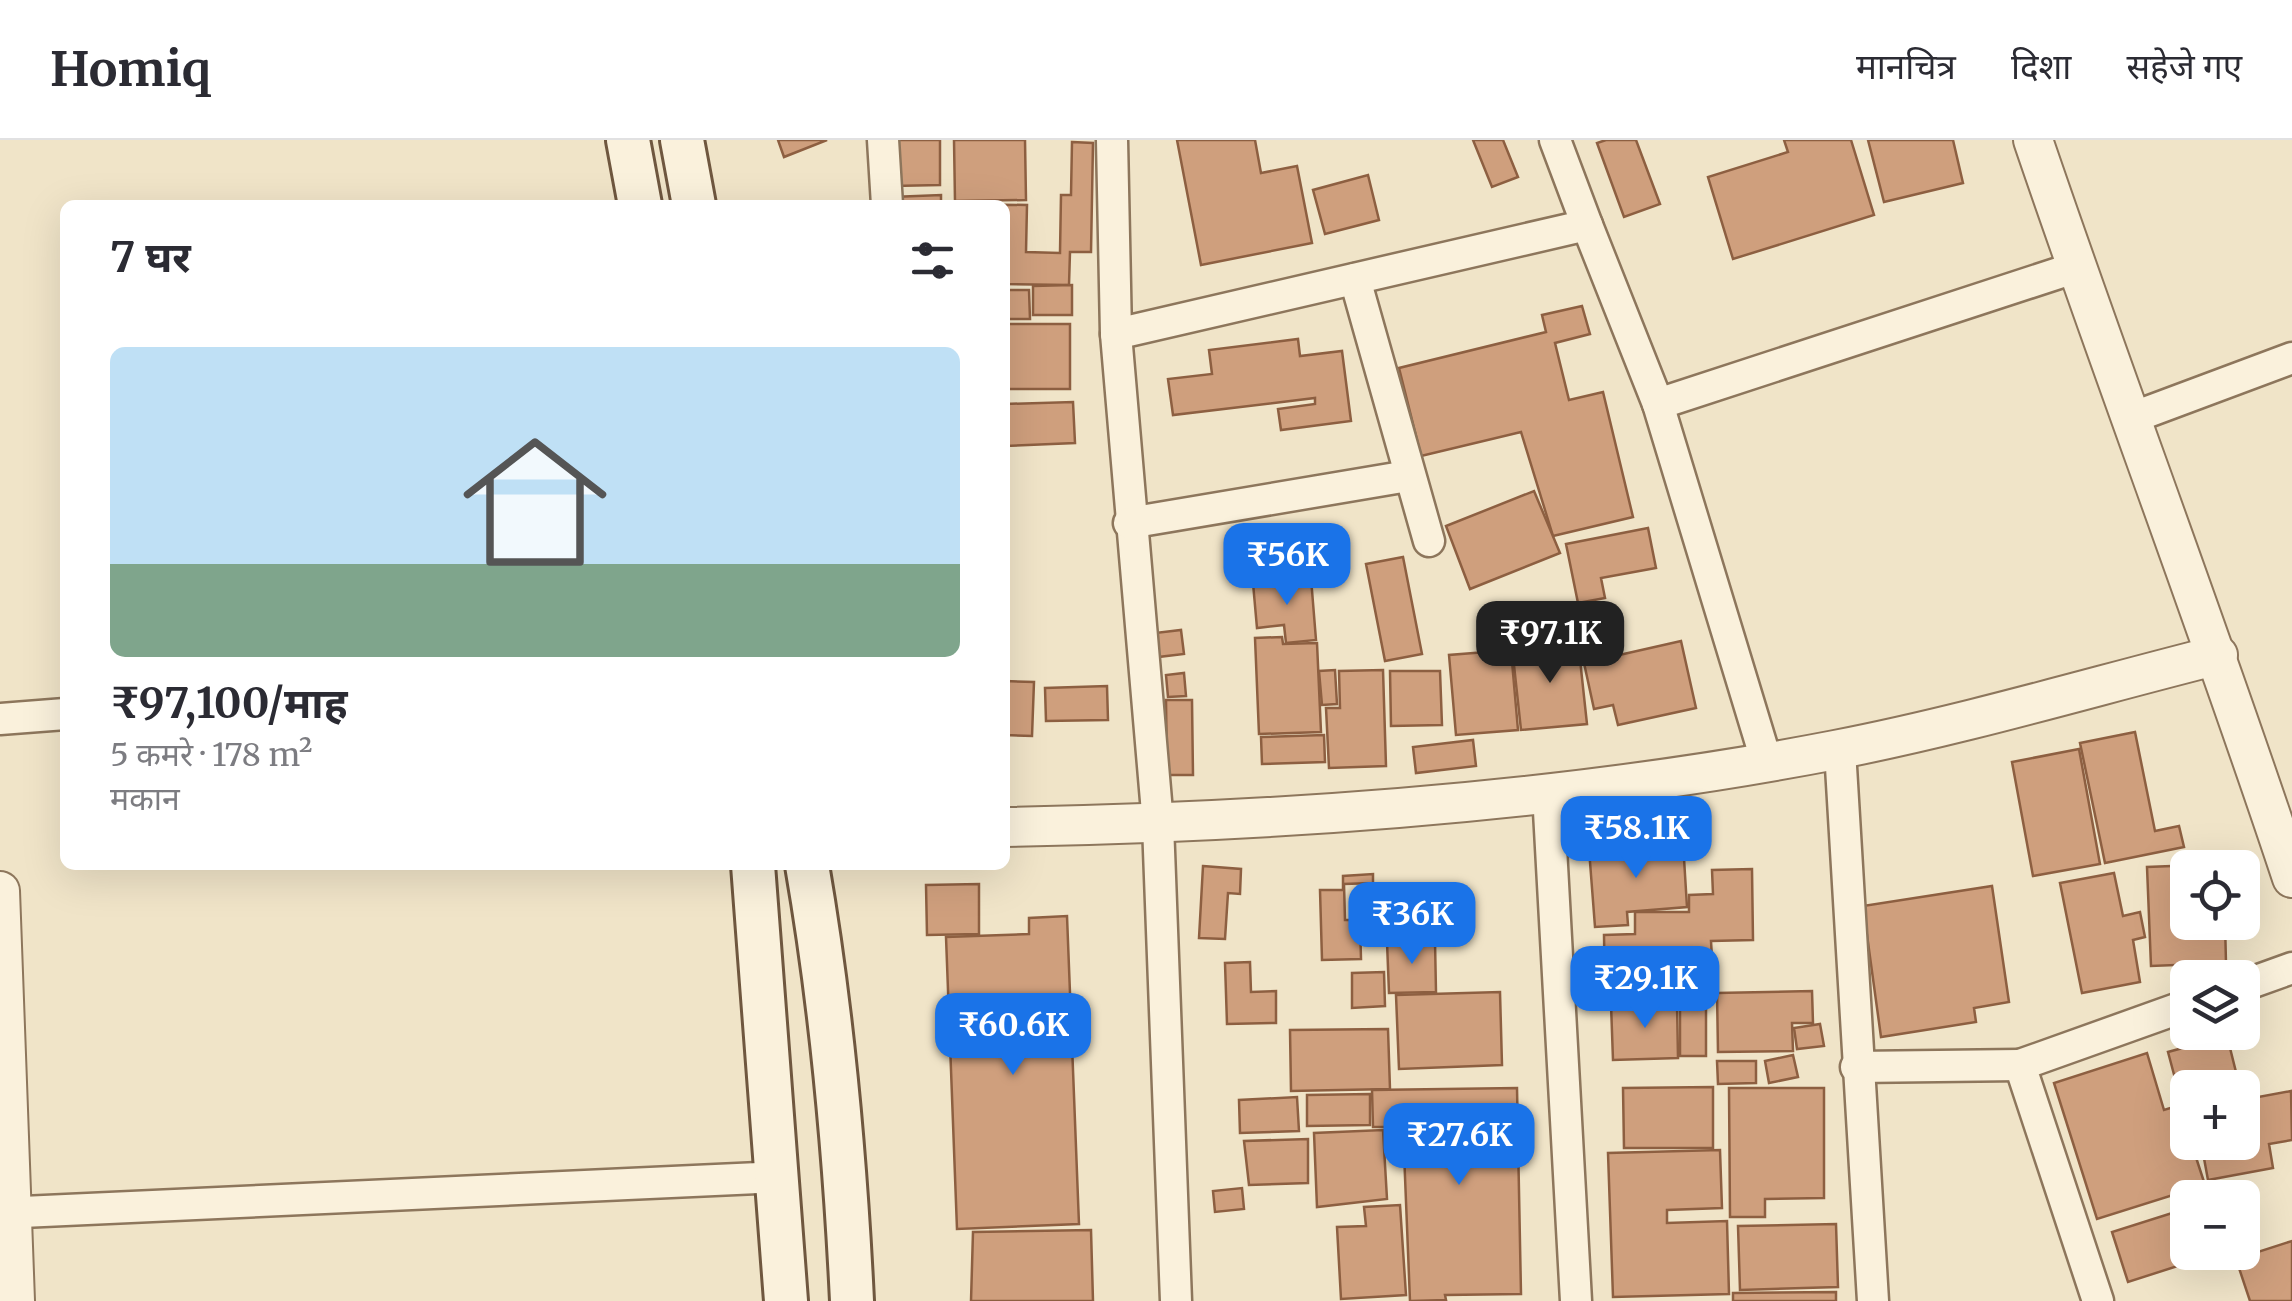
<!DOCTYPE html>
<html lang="hi">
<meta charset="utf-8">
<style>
:root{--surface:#fff;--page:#f2f2f3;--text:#2b2b33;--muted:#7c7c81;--line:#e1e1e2;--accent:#1a73e8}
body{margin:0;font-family:Merriweather,"Noto Sans Devanagari",serif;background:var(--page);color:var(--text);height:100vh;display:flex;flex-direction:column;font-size:38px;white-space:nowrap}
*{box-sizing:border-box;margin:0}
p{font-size:32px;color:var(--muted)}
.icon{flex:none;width:55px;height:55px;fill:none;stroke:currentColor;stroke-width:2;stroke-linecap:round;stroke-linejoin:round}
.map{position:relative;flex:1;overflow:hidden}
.sheet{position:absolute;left:60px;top:60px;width:950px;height:670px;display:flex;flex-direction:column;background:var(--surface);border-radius:15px;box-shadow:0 10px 40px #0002}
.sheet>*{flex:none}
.fabs{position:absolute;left:2170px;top:710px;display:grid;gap:20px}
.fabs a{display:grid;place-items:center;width:90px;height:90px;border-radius:15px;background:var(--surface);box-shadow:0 10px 40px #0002;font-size:50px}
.price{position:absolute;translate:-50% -85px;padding:0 22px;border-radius:20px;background:var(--accent);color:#fff;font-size:32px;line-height:65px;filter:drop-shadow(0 2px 5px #0008)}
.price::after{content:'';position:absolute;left:50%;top:60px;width:30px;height:22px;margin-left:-15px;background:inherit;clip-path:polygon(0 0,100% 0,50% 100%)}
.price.current{background:#222;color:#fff}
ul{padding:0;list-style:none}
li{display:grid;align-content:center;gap:20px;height:530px;padding:0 50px}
li span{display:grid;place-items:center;height:310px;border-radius:15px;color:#555}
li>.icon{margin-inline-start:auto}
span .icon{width:180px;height:180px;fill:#fffc;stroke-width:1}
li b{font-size:42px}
h2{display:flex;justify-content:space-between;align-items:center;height:120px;padding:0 50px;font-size:42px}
header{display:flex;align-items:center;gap:60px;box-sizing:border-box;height:140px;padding:0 50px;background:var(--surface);border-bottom:2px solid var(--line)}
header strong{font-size:48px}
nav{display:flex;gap:55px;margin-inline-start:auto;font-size:35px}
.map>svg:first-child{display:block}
</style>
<header>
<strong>Homiq</strong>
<nav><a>मानचित्र</a><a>दिशा</a><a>सहेजे गए</a></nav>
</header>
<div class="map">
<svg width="2292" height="1161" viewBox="0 0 2292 1161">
<rect width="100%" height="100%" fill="#f0e4c8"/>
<g fill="#cf9f7d" stroke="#8d5f41" stroke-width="2.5">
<polygon points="778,0 827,0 784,17"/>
<polygon points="893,0 940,0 940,45 893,46"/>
<polygon points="954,0 1025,0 1026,60 955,61"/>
<polygon points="1177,0 1255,0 1261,33 1297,26 1312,103 1201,125"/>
<polygon points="1473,0 1503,0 1518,37 1492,47"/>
<polygon points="1606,0 1636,0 1660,64 1624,77 1597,3"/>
<polygon points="1784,0 1851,0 1874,75 1733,119 1708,37 1788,12"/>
<polygon points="1868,0 1953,0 1963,43 1884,62"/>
<polygon points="1072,2 1093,3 1091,112 1070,112 1069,145 1005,144 1005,65 952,64 1027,65 1026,112 1060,113 1061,55 1071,55"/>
<polygon points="1368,35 1379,80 1325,94 1313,50"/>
<polygon points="941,55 941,65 892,65 892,57"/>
<polygon points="1072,145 1072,175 1033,175 1033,146"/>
<polygon points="1005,150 1029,150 1030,179 1005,179"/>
<polygon points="1582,166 1590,194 1555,203 1569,260 1603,252 1633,377 1553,396 1521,292 1421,316 1399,228 1546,192 1542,175"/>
<rect x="1005" y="184" width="65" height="65"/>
<polygon points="1298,199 1300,216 1342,211 1351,281 1281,290 1278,269 1315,264 1315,258 1173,275 1168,239 1212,234 1209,210"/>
<polygon points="1073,262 1075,303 1005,306 1005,264"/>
<polygon points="1534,351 1560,413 1470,449 1446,386"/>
<polygon points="1648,388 1656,428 1601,438 1605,458 1578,463 1566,404"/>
<polygon points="1403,417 1422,514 1385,521 1366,424"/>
<polygon points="1311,438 1316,500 1286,503 1284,485 1257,488 1253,443"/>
<polygon points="1181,490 1184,514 1158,517 1155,493"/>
<polygon points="1282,497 1283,504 1317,503 1321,592 1259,594 1255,498"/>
<polygon points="1578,501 1587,584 1521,590 1512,507"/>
<polygon points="1681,501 1696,568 1618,585 1613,565 1594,569 1584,523"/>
<polygon points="1511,510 1518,590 1456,595 1449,515"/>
<polygon points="1335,530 1337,564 1322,565 1319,531"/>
<polygon points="1383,530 1386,626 1329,628 1326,568 1340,568 1339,531"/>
<polygon points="1390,531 1440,531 1442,585 1391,586"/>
<polygon points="1184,533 1186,556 1168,557 1166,535"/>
<polygon points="1005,541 1034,542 1032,596 1005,595"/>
<polygon points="1107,546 1108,580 1046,581 1045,548"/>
<polygon points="1166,560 1192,560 1193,635 1167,635"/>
<polygon points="2135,592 2155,691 2179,686 2184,707 2105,723 2080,603"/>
<polygon points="1324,595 1325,622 1262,624 1261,597"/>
<polygon points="1473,600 1476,626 1416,633 1413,607"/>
<polygon points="2079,609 2100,724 2033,736 2012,622"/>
<polygon points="1683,702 1687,767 1627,772 1628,785 1595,787 1589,709"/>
<polygon points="2223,724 2223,728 2188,728 2188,782 2225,782 2226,823 2151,826 2147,727"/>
<polygon points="1203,726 1241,729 1240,754 1228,753 1225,799 1199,798"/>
<polygon points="1752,729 1753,800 1711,801 1712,818 1694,818 1695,854 1605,857 1604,795 1635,794 1635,772 1689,772 1689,755 1713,754 1712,730"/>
<polygon points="2114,733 2123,776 2140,772 2145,797 2133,800 2140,842 2082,853 2060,743"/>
<polygon points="1373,734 1373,743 1344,744 1345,780 1360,780 1361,819 1322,820 1320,750 1343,750 1343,736"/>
<polygon points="979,744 979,794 927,795 926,745"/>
<polygon points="1992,746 2009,862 1974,868 1976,882 1881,897 1863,766"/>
<polygon points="1067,776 1079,1084 957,1089 946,797 1029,794 1029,778"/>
<polygon points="1435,801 1436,852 1389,853 1387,802"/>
<polygon points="1250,822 1251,852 1276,851 1276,883 1227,884 1225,823"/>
<polygon points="1384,832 1385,866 1352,868 1352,833"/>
<polygon points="1812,851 1813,883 1792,883 1793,911 1718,912 1717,853"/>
<polygon points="1500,852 1502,925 1399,929 1396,855"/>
<polygon points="1677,863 1678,918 1613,920 1611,864"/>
<rect x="1680" y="867" width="26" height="49"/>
<polygon points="1820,884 1824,906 1797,909 1794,888"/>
<polygon points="1388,889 1390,949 1291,951 1290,890"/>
<polygon points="2227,896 2240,948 2188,948 2184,972 2168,912"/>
<polygon points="2147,913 2164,970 2180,965 2188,1002 2191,1002 2205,1045 2097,1079 2054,943"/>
<polygon points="1793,915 1798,937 1769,943 1765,921"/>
<polygon points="1717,921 1756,921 1756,943 1718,944"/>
<polygon points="1713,947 1713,1008 1624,1008 1623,948"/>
<polygon points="1517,948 1521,1154 1445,1155 1446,1160 1410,1161 1403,987 1373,987 1372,950"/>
<polygon points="1729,948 1824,948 1824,1058 1765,1059 1765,1077 1730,1077"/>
<polygon points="2291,951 2292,1000 2269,1004 2273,1028 2208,1040 2201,1002 2242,1002 2242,960"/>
<polygon points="1370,954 1370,985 1307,986 1307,955"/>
<polygon points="1297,957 1299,991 1240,993 1239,960"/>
<polygon points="1383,990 1387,1059 1317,1067 1314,993"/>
<polygon points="1308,999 1308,1043 1249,1045 1244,1001"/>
<polygon points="1720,1010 1722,1068 1667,1070 1667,1083 1727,1081 1729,1154 1613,1157 1608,1013"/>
<polygon points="1242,1048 1244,1069 1215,1072 1213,1051"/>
<polygon points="1400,1065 1406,1155 1341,1159 1337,1087 1366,1086 1364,1067"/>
<polygon points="2188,1068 2188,1112 2221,1112 2128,1142 2112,1092"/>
<polygon points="1836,1084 1838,1147 1740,1150 1738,1086"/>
<polygon points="1091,1090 1093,1161 971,1161 973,1092"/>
<polygon points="2292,1101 2292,1161 2250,1161 2236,1119"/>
<polygon points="1836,1152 1836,1161 1733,1161 1733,1153"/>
</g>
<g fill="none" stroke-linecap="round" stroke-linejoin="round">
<defs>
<g id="minor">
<polyline points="883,0 887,65"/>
<polyline points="1112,0 1116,194 1158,684 1176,1161"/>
<polyline points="1555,0 1587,85"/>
<polyline points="1355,139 1429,401"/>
<polyline points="1116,194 1587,85 1658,264"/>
<polyline points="2134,277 2292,218"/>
<polyline points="1129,383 1408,336"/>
<polyline points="0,579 65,574"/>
<polyline points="1840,610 1873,1161"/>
<polyline points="1767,623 1658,264 2074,128"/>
<polyline points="1548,653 1576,1161"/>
<polyline points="2242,846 2292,828"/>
<polyline points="1856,927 2020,925"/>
<polyline points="0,1073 779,1037"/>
<polyline points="2098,1161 2020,925 2188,865"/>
</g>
<g id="tertiary">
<path d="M2033,0C2117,247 2210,490 2292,738"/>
<path d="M1005,687C1278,682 1567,662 1835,610C1964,585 2091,547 2218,515"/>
<polyline points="0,751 15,1161"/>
</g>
<g id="secondary">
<polyline points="628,0 640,65"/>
<polyline points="682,0 694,65"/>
<polyline points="753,725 786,1161"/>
<path d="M807,725C832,869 845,1015 852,1161"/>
</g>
</defs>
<use href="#minor" stroke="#8d765c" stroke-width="35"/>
<use href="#tertiary" stroke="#8d765c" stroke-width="42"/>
<use href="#secondary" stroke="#6f573f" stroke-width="48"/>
<use href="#minor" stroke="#faf1dc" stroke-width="30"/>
<use href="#tertiary" stroke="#faf1dc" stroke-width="38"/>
<use href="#secondary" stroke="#faf1dc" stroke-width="42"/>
</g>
</svg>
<div class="fabs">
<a><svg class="icon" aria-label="locate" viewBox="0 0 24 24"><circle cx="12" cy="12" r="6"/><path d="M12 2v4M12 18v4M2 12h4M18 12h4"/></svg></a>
<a><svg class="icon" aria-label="layers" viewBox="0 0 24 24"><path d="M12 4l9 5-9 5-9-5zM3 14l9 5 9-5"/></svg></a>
<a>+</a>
<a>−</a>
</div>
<b class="price" style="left:1287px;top:468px">₹56K</b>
<b class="price current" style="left:1550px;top:546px">₹97.1K</b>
<b class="price" style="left:1636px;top:741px">₹58.1K</b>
<b class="price" style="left:1412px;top:827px">₹36K</b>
<b class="price" style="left:1645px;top:891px">₹29.1K</b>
<b class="price" style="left:1013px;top:938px">₹60.6K</b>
<b class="price" style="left:1459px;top:1048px">₹27.6K</b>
<section class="sheet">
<h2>7 घर<svg class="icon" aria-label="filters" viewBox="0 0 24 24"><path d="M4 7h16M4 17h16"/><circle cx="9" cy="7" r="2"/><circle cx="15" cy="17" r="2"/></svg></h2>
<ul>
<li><span style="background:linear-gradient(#bfe0f5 70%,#7fa58c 0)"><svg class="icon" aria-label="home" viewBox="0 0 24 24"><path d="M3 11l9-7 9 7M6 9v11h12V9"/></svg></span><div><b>₹97,100/माह</b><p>5 कमरे · 178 m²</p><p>मकान</p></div></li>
</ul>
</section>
</div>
